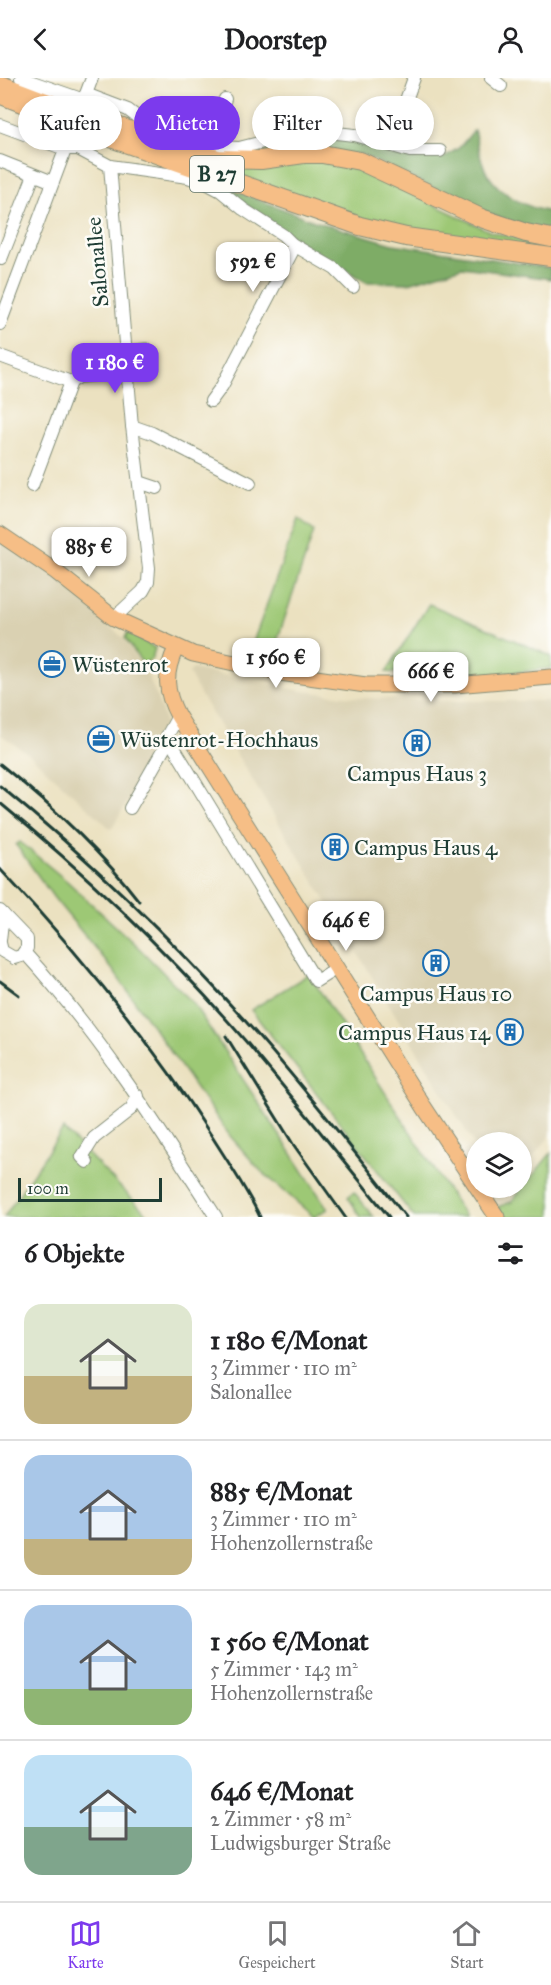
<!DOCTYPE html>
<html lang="de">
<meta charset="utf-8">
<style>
:root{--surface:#fff;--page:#f2f2f2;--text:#202124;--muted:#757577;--line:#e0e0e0;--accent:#7c3aed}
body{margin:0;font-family:"IM FELL Great Primer",serif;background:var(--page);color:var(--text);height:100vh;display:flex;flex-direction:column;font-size:22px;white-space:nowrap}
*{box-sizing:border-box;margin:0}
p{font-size:20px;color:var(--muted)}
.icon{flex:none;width:33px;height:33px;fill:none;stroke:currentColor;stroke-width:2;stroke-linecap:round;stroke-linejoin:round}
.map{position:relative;height:1139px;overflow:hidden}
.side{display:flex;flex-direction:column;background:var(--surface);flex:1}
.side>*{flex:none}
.guide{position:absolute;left:18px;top:18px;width:516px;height:54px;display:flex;gap:12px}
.controls{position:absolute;left:466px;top:1054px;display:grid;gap:12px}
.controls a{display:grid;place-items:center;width:66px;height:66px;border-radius:50%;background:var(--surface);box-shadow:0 3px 9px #0003;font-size:30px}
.scale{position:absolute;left:18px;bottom:15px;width:144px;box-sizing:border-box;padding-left:6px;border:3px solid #1f3d34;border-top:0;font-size:16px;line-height:21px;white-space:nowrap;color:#1f3d34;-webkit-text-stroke:4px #fdfcf7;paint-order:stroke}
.price{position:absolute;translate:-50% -51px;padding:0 14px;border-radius:12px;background:#fff;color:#222;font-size:20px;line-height:39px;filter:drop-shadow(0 2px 3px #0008)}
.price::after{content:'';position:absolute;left:50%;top:36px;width:18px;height:14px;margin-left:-9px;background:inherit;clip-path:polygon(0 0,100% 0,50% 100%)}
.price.selected{background:var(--accent);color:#fff}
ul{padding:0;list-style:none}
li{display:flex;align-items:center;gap:18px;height:150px;padding:0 24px}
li+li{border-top:2px solid var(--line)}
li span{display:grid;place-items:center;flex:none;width:168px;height:120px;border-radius:18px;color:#555}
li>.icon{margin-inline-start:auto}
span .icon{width:72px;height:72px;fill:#fffc;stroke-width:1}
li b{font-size:26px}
h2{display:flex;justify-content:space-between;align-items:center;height:72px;padding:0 24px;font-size:26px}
.tag{padding:0 21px;border-radius:27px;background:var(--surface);box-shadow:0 3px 9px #0003;font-size:21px;line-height:54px}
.tag.selected{background:var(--accent);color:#fff}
header{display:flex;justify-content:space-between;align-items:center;height:78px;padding:0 24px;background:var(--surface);font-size:27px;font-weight:700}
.tabs{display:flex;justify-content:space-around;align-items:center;height:84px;border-top:2px solid var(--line);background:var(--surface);font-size:16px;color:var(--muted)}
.tabs a{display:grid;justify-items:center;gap:3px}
.tabs .selected{color:var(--accent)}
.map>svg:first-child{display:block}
</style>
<header><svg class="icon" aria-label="back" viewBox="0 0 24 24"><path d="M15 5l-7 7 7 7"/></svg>Doorstep<svg class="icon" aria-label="person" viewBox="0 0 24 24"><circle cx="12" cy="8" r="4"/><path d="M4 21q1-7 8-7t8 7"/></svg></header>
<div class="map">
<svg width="551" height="1139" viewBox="0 0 551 1139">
<rect width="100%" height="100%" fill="#fdfcf7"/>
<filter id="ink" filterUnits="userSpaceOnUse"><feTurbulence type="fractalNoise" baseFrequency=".0167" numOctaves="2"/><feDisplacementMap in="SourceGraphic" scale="12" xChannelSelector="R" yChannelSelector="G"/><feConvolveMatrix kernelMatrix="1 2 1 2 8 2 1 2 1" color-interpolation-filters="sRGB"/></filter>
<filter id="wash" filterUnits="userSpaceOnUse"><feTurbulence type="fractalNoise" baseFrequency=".008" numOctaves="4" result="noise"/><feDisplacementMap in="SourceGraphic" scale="24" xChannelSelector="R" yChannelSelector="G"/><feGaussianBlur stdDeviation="1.35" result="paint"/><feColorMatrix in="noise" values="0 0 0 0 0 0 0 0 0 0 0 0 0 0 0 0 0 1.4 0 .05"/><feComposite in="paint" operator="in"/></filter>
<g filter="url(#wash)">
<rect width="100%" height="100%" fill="#ebe1c0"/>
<g fill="#dad1b2">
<polygon points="0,456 102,531 98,538 123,560 145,591 154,612 163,637 167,658 111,751 30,677 0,656"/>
<polygon points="193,591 302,613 362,620 459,623 551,623 551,1057 522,1092 522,1065 477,1065 477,1071 197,611 189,595"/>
</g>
<g fill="#9dc874" stroke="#5e8254" stroke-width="1.5">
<polygon points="323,81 360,91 491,154 551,169 551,173 460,161 361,142 210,87"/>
<polygon points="298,441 314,453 273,575 252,567"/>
<polygon points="429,526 551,578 551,590 465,601 386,594"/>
<polygon points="128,554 155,570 152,581 143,586 125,560"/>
<polygon points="20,764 68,804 139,870 193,925 328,1131 314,1139 260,1092 230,1058 112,891 54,820 16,767"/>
<polygon points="309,896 465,1139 414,1139 251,932"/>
<polygon points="63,1051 150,1139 4,1139"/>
<polygon points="551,1075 551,1139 505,1139 497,1129 511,1124"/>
<polygon points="354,1114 374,1139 361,1139 348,1119"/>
</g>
<g fill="#7eac66" stroke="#4e744d" stroke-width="1.5">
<path d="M474,52C478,66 480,85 488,97C502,118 527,130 551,134V155L498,140L361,76L234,77L322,59L364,65L413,81L443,80L459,70Z"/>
<polygon points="218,106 314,143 393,166 551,190 551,201 462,189 409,205 366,204 293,161"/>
</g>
</g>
<g filter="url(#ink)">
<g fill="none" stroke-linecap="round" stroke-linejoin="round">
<defs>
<g id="minor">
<polyline points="21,0 84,22"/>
<polyline points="491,0 501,8"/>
<polyline points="86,16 128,32 141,42 217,69 239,70 271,62 328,54 354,57 410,73 440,73"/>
<polyline points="0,47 65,71 78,71 110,88 188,99 206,105 221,113 243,131 283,157 292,166 335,191 353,209"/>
<polyline points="380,64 401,36 414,0"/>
<polyline points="209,66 225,21"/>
<polyline points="0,83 53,104"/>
<polyline points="110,88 132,348 149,490 148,504 143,513 114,540"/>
<polyline points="1,181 34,97"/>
<polyline points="0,246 92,0"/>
<polyline points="126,274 146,271"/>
<polyline points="0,278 71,304 79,299 127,293"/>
<polyline points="211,323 222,308 292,174 292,166"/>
<polyline points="132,348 152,355 250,405"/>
<polyline points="139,404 157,410"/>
<polyline points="32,408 71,304"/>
<polyline points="178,638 167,658 316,903 337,890"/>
<polyline points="130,730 169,662"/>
<polyline points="0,833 27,861 27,870 21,878 14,880 2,873 0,865"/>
<polyline points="0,862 3,836"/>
<path d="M24,874C98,955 157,1047 216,1139"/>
<polyline points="87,1084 82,1079 94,1060 131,1031 138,1018"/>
</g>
<g id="major">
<polyline points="0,5 79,35"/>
<polyline points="0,18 74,47"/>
<polyline points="0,456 56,494 114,540 193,576 280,595 366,607 455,607 551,599"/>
<path d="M176,570C164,595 165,614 178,638L424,1029L497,1139"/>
</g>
<g id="highway">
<polyline points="79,35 155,61 218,81 261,82 304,76 322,76 360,83 481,140 526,155 551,160"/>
<polyline points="74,47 360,148 406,159 551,179"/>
</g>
</defs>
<use href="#minor" stroke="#858f7a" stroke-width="14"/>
<use href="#major" stroke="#858f7a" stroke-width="17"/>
<use href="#highway" stroke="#858f7a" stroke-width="20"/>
<use href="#minor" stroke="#fff" stroke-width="12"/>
<use href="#major" stroke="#f6be86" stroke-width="15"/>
<use href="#highway" stroke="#f6be86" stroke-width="18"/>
<g stroke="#1f3d34" stroke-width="3">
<path d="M0,686C51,727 99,771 139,823"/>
<path d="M0,708C92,783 177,866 256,955C308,1014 357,1077 406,1139"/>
<path d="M0,725C89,798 173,879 248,966C296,1023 342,1081 389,1139"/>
<path d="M0,791C77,873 150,962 211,1057C228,1084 246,1110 260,1139"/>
<polyline points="0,903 19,917"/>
<polyline points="226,958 293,1066 345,1139"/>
</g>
</g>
</g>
<defs>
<symbol id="office-ring" viewBox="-11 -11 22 22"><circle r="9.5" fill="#fdfcf7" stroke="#1f6fb2" stroke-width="1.5"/><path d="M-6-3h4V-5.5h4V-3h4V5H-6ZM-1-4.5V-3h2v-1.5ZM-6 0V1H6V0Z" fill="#1f6fb2"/></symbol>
<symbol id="building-ring" viewBox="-11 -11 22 22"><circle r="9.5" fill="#fdfcf7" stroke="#1f6fb2" stroke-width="1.5"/><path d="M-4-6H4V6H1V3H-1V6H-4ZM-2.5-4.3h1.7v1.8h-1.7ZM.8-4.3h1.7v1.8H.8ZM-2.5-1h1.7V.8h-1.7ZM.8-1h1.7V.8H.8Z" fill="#1f6fb2"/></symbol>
</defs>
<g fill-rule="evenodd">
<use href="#office-ring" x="37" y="571" width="30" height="30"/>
<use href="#office-ring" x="86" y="646" width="30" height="30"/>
<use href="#building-ring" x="402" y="650" width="30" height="30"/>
<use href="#building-ring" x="320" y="754" width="30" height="30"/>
<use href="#building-ring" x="421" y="870" width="30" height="30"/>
<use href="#building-ring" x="495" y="939" width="30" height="30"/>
</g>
<g text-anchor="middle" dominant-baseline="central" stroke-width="5" stroke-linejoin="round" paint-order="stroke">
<rect fill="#fdfcf7" stroke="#62766e" stroke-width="1.5" x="190" y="78" width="54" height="36" rx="4.5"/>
<g font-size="21" font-weight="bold" fill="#1f3d34">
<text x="217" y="96">B 27</text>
</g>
<g font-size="22" fill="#1f3d34" stroke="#fdfcf7">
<text transform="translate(97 184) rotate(-95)">Salonallee</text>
</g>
<g font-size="22" fill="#1f3d34" stroke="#fdfcf7" text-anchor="start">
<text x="72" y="586">Wüstenrot</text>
<text x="120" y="661">Wüstenrot-Hochhaus</text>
<text x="417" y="695" text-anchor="middle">Campus Haus 3</text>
<text x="354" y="769">Campus Haus 4</text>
<text x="436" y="915" text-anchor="middle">Campus Haus 10</text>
<text x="490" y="954" text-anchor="end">Campus Haus 14</text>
</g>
</g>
</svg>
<div class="controls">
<a><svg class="icon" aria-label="layers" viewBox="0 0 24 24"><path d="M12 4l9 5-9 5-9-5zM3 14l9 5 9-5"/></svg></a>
</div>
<div class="scale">100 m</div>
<b class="price" style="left:253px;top:215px">592 €</b>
<b class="price selected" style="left:115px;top:316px">1 180 €</b>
<b class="price" style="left:89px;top:500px">885 €</b>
<b class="price" style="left:276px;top:611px">1 560 €</b>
<b class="price" style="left:431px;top:625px">666 €</b>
<b class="price" style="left:346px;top:874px">646 €</b>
<div class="guide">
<a class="tag">Kaufen</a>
<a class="tag selected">Mieten</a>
<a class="tag">Filter</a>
<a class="tag">Neu</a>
</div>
</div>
<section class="side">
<h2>6 Objekte<svg class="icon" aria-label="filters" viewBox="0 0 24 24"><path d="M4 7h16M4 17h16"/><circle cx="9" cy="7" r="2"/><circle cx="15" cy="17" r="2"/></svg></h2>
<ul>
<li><span style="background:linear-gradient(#dfe7d0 60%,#c2b280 0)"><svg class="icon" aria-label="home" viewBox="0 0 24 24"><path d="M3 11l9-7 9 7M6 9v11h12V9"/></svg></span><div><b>1 180 €/Monat</b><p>3 Zimmer · 110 m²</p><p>Salonallee</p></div></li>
<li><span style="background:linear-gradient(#a9c7e8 70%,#c2b280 0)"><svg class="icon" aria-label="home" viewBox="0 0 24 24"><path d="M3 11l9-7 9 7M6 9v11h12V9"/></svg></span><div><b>885 €/Monat</b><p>3 Zimmer · 110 m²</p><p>Hohenzollernstraße</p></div></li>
<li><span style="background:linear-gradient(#a9c7e8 70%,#8fb573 0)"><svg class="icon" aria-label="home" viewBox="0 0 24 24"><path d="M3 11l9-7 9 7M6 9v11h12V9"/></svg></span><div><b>1 560 €/Monat</b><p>5 Zimmer · 143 m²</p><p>Hohenzollernstraße</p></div></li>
<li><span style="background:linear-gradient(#bfe0f5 60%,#7fa58c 0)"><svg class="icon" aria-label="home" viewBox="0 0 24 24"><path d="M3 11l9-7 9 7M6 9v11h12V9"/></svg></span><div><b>646 €/Monat</b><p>2 Zimmer · 58 m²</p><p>Ludwigsburger Straße</p></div></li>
</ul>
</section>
<nav class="tabs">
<a class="selected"><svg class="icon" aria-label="map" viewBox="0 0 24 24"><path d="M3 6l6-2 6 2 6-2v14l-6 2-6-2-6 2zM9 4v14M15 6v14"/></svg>Karte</a>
<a><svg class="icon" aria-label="saved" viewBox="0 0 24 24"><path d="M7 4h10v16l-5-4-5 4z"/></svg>Gespeichert</a>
<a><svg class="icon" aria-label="home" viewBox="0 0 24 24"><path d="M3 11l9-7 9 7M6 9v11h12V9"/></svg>Start</a>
</nav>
